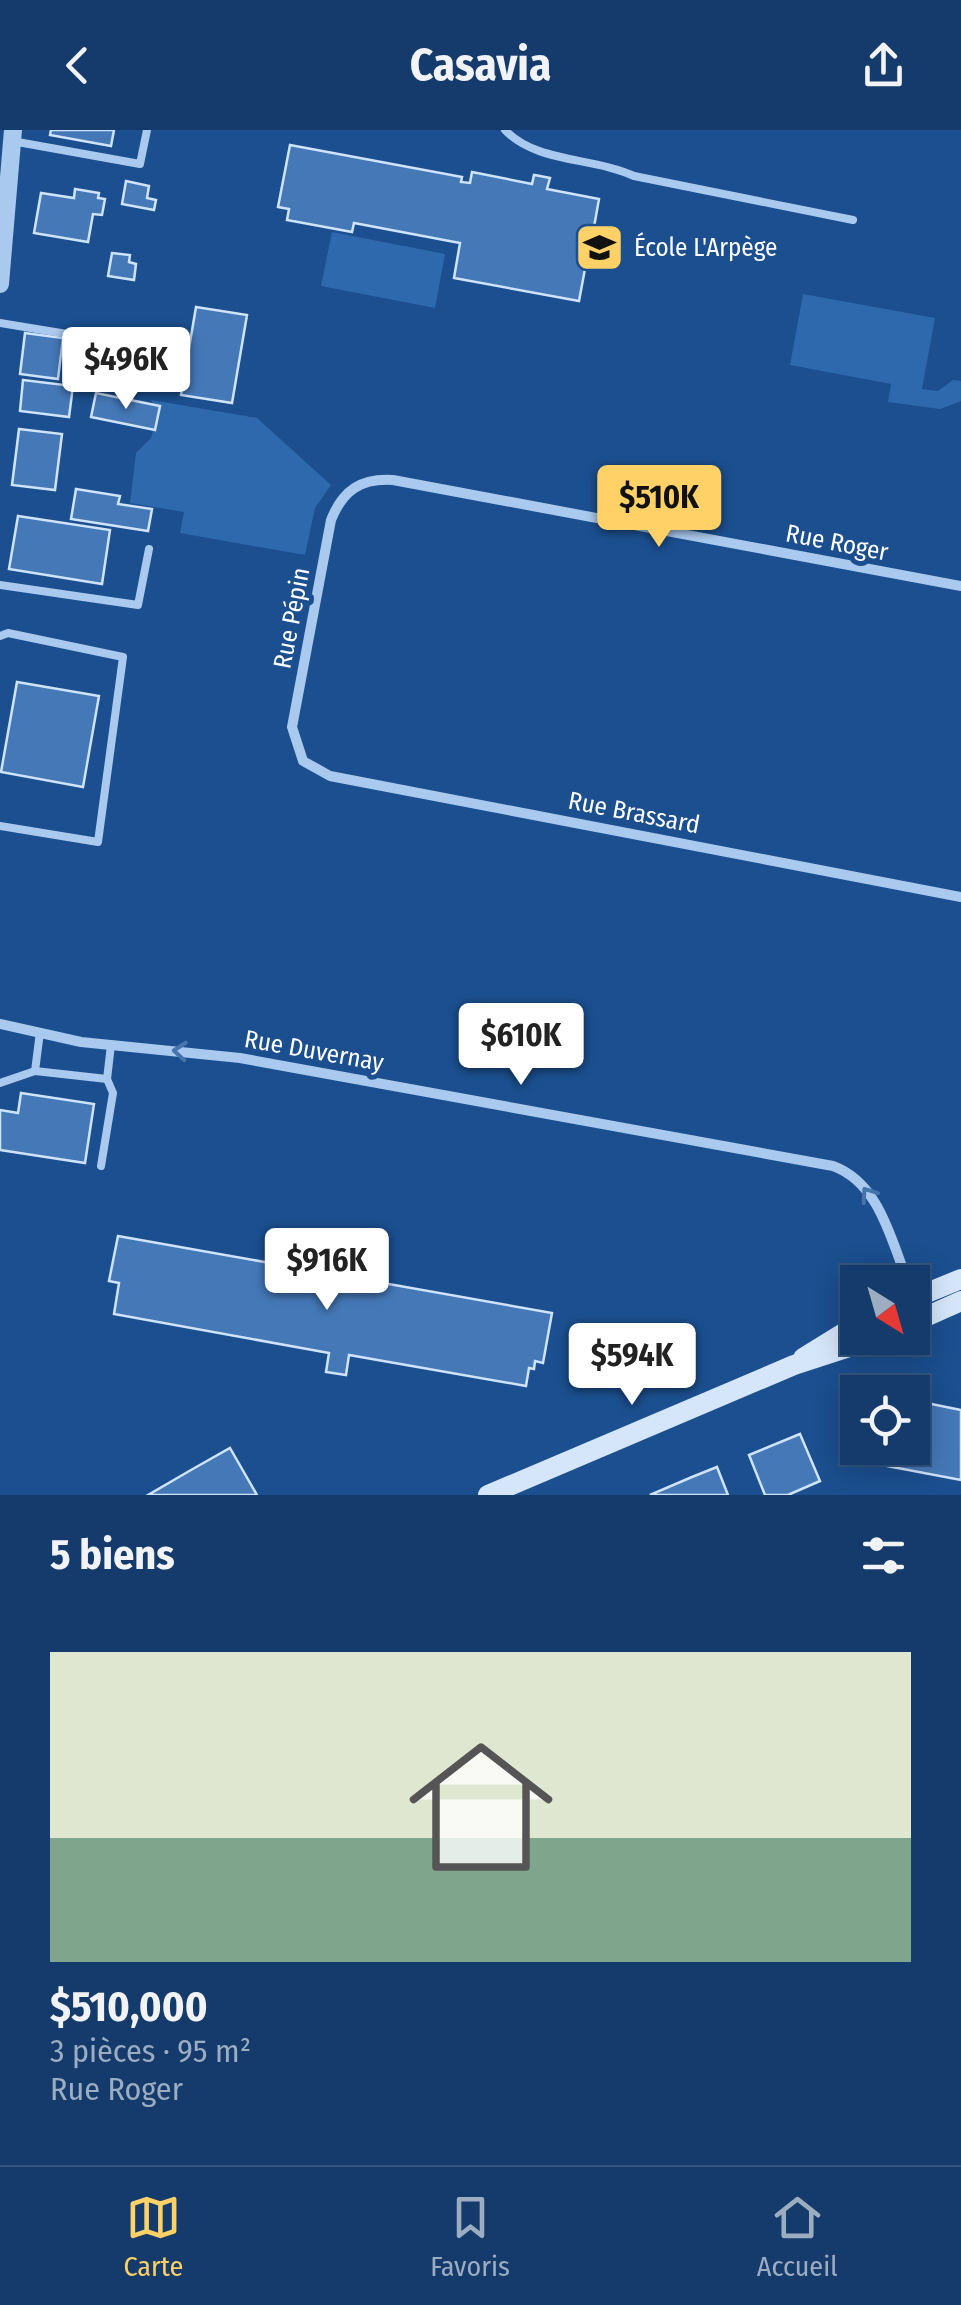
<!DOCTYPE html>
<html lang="fr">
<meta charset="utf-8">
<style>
:root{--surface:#143b6b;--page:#1d4271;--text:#f1f3f6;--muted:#9dadc1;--line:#33557e;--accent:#ffd166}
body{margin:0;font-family:"Fira Sans Condensed",sans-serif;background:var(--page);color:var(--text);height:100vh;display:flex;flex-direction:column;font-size:38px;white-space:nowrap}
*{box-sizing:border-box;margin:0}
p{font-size:32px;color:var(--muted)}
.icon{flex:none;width:55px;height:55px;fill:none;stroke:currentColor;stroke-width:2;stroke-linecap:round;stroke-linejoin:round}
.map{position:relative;height:1365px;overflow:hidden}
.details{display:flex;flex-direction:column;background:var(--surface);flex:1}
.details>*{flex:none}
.needle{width:65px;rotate:143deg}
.tools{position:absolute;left:840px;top:1135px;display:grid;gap:20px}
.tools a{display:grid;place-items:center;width:90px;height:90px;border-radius:0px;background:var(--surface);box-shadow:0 5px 25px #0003,0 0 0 2px var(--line);font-size:50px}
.price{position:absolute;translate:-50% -85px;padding:0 22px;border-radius:10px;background:#fff;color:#222;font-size:32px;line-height:65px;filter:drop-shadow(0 2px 5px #0008)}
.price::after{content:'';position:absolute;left:50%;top:60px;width:30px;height:22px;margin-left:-15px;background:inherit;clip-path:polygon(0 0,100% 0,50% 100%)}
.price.selected{background:var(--accent);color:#111}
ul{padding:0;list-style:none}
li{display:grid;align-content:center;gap:20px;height:530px;padding:0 50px}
li span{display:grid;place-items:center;height:310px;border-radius:0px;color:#555}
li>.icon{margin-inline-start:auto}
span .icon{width:180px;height:180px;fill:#fffc;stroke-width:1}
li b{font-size:42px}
h2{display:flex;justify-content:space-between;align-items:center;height:120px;padding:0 50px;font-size:42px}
header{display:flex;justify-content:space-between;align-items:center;height:130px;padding:0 50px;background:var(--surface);font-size:45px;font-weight:700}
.dock{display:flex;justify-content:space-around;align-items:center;height:140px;border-top:2px solid var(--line);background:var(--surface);font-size:28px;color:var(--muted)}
.dock a{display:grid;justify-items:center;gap:5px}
.dock .selected{color:var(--accent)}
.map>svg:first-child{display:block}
</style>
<header><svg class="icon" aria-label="back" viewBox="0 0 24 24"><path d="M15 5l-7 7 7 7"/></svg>Casavia<svg class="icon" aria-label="share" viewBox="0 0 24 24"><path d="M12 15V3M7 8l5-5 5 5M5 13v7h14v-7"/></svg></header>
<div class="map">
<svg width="961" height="1365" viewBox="0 0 961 1365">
<rect width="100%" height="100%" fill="#1b4f8f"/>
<g fill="#2e69ad">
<polygon points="332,102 445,124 435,178 321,156"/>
<polygon points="803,164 935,188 922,259 938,261 953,250 961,251 961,271 940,279 888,272 891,254 790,235"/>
<polygon points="151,270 257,288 331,355 315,378 305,425 180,403 184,382 130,373 136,323 151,308 158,283"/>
</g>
<g fill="#4478b7" stroke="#cfe3fa" stroke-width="2.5">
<polygon points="51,0 114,0 111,16 50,5"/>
<polygon points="290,15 462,47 461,52 470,53 472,42 532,54 534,45 540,46 550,48 547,59 599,69 594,97 604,99 601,114 590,112 579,171 454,148 460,113 354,93 352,102 287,90 289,79 278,77"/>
<polygon points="126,51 149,56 147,68 156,70 154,80 122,74"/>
<polygon points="75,59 99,63 98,68 105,69 102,85 93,84 88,112 34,103 41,63 74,68"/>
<polygon points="112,123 130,125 129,132 136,134 134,150 108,146"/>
<polygon points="196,177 247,185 232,273 181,265"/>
<polygon points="25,203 63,208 58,249 20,244"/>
<polygon points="23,250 73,256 69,287 20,281"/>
<polygon points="96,263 160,276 155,300 91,287"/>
<polygon points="19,299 62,304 55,360 12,355"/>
<polygon points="76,359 120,366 118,374 152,379 148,401 71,389"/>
<polygon points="18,386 110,400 102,454 9,439"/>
<polygon points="17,552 99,566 83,657 1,642"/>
<polygon points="21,963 94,974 85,1033 0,1020 0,980 18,983"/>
<polygon points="118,1106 552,1183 543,1233 535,1231 534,1239 529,1238 526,1256 349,1225 346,1245 326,1242 329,1223 114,1184 119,1153 109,1151"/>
<polygon points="912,1270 961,1280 961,1350 866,1332 869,1318 912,1318"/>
<polygon points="800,1304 820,1351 788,1365 765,1365 749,1325"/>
<polygon points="230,1318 257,1365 148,1365 191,1340"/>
<polygon points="717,1337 728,1365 650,1365 692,1347"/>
</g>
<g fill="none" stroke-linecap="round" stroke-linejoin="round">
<g stroke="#a9c9ee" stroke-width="8">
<path d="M505,0C536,33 593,27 634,46L853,90"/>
<polyline points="12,11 140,34 147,0"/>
<polyline points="0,193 73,205 83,223 148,237"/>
<polyline points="0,455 138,475 149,419"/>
<polyline points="0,506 8,503 123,527 98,712 0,696"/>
<polyline points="40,902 35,941 107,949"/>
<polyline points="0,953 35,941"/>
<polyline points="101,1036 113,963 107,949 111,915"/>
</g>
<g stroke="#a9c9ee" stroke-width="10">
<path d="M961,456L393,350C361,348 343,360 331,390L292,597L303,631L330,646L961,767"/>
<path d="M0,894L81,912L240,928L833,1036C880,1053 891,1111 908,1152"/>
</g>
<polyline stroke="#a9c9ee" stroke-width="18" points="0,154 13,0"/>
<g stroke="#d6e6fa" stroke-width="20">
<polyline points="912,1169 961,1149"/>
<polyline points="912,1193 961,1171"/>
<polyline points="803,1228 858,1194"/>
<polyline points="488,1365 794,1235 877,1208"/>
</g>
</g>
<defs><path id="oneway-chevron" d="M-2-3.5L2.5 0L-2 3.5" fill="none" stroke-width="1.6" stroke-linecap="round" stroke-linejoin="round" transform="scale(2.5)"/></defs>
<g stroke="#4674ac">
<use href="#oneway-chevron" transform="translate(180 921) rotate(-175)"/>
<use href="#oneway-chevron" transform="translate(868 1064) rotate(-125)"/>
</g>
<defs>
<symbol id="school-square" viewBox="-11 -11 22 22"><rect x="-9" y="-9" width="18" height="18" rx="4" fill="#ffd166" stroke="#1b4f8f"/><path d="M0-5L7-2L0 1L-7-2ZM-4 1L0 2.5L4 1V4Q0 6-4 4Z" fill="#111"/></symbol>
</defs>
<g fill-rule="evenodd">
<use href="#school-square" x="572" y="90" width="55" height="55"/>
</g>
<g text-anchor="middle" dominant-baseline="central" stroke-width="10" stroke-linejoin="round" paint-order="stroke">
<g font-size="25" fill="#fff" stroke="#1b4f8f" text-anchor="start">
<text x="634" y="118">École L'Arpège</text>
</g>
<g font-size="25" fill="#fff" stroke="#1b4f8f">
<text transform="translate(837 413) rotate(11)">Rue Roger</text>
<text transform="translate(292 488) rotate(-79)">Rue Pépin</text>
<text transform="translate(634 683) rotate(11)">Rue Brassard</text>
<text transform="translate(314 921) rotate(10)">Rue Duvernay</text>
</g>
</g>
</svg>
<div class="tools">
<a><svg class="needle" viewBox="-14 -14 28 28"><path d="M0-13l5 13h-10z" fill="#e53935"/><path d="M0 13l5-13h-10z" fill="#9dadc1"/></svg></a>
<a><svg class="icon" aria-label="locate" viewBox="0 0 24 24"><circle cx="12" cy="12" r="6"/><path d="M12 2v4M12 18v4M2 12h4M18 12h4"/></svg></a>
</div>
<b class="price" style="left:126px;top:282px">$496K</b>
<b class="price selected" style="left:659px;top:420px">$510K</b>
<b class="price" style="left:521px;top:958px">$610K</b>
<b class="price" style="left:327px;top:1183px">$916K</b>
<b class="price" style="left:632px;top:1278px">$594K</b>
</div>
<section class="details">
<h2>5 biens<svg class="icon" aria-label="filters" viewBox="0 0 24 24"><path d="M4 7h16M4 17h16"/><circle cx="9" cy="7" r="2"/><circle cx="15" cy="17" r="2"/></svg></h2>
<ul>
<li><span style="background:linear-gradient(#dfe7d0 60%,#7fa58c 0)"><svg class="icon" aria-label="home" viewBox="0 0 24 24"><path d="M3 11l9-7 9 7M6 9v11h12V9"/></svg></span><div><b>$510,000</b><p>3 pièces · 95 m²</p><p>Rue Roger</p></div></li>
</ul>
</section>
<nav class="dock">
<a class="selected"><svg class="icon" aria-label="map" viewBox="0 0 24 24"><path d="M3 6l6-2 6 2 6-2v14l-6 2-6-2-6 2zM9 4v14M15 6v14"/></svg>Carte</a>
<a><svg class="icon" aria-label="saved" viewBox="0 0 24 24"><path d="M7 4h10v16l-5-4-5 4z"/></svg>Favoris</a>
<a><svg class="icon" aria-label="home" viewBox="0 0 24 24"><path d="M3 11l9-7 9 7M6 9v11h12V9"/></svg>Accueil</a>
</nav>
